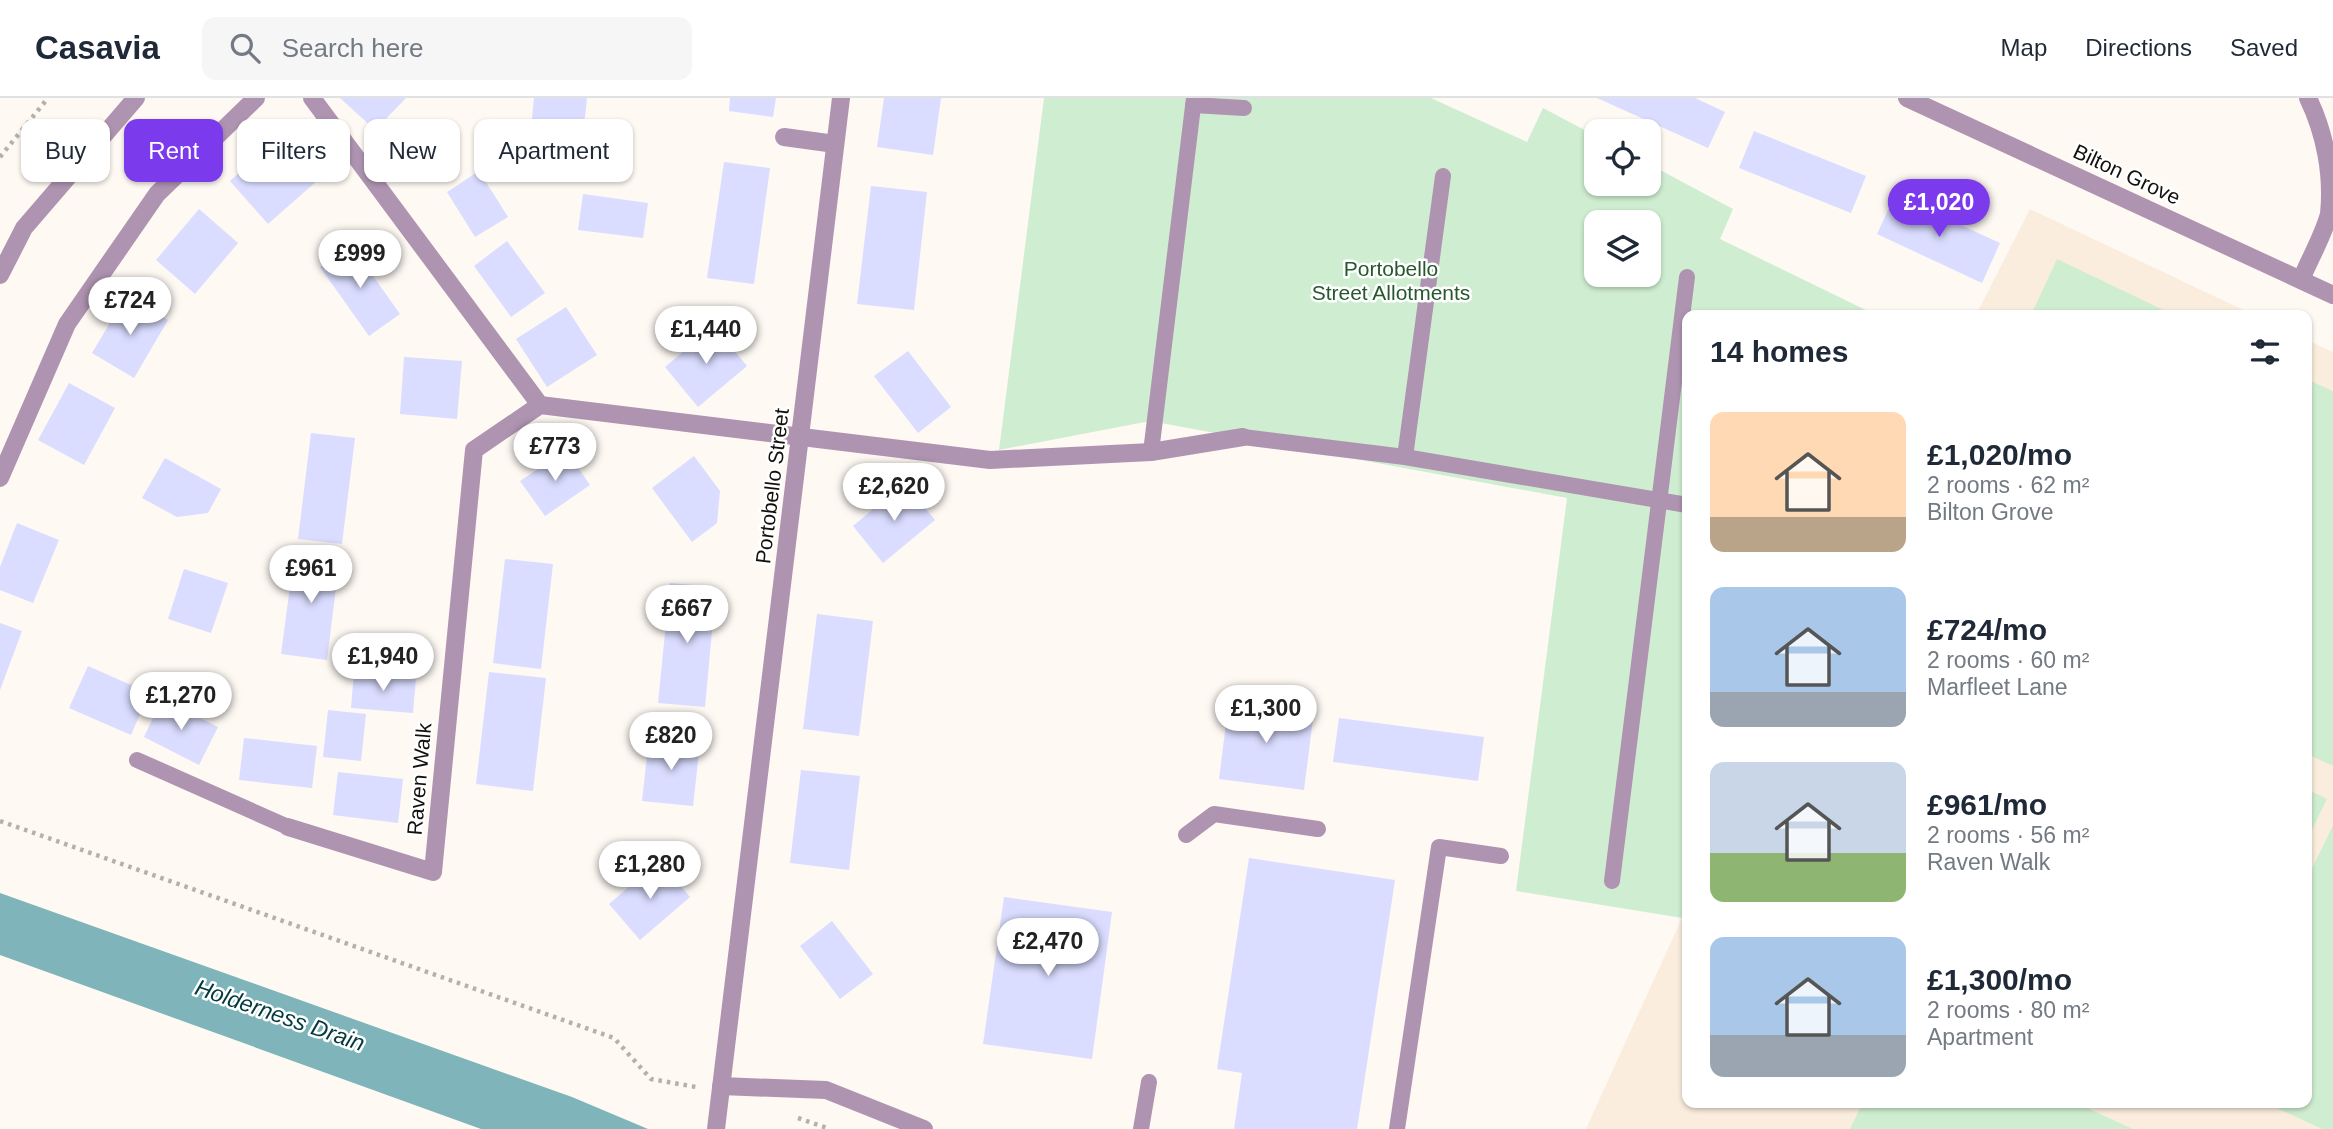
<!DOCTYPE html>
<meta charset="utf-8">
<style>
:root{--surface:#fff;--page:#f6f6f7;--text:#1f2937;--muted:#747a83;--line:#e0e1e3;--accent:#7c3aed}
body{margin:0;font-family:Arial,sans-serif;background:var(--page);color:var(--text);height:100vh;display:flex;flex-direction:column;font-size:26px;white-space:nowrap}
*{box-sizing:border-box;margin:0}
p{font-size:23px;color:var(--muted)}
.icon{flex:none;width:38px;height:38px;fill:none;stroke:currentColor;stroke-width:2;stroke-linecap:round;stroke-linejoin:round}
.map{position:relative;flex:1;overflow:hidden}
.side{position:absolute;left:1682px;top:212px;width:630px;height:798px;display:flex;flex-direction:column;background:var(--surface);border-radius:14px;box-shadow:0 2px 5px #0004}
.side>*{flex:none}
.banner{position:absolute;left:21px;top:21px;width:665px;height:63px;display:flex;gap:14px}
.fabs{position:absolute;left:1584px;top:21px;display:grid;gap:14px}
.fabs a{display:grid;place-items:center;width:77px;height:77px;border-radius:14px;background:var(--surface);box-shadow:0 2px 5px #0004;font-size:35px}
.price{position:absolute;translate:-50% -60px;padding:0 16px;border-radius:24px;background:#fff;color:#222;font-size:23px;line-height:46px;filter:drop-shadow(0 2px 4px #0008)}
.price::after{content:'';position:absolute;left:50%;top:42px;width:21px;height:16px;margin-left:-10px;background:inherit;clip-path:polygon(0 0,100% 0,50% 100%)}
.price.selected{background:var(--accent);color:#fff}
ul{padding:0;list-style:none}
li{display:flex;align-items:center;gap:21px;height:175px;padding:0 28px}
li span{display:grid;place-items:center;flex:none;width:196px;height:140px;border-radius:14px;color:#555}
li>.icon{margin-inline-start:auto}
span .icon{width:84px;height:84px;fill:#fffc;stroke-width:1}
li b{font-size:30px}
h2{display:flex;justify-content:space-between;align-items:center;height:84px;padding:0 28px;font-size:30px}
.pill{padding:0 24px;border-radius:14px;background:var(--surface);box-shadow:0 2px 5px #0004;font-size:24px;line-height:63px}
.pill.selected{background:var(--accent);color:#fff}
header{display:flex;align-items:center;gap:42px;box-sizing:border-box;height:98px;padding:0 35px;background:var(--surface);border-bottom:2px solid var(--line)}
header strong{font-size:33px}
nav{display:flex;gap:38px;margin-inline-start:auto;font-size:24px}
.search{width:490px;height:63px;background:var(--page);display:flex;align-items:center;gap:18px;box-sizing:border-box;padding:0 24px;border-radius:14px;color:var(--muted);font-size:26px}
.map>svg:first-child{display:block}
</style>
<header>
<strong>Casavia</strong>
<div class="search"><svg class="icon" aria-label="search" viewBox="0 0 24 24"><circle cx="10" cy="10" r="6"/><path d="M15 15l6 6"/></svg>Search here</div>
<nav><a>Map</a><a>Directions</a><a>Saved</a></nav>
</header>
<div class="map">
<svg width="2333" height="1031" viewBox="0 0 2333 1031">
<rect width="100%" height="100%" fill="#fef9f3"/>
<g fill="#fbeddd">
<polygon points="2030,111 2254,217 1976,217"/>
<polygon points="2307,242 2333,254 2333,1031 1586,1031 1687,809 1687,1004 2306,1004"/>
</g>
<g fill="#cfeed1" fill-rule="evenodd">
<path d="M1044,0H1431L1527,44L1543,10L1596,38V86H1648L1649,66L1733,111L1720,141L1876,217H1687V809L1682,820L1516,793L1567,400L1150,323L999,352ZM1596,124H1648V177H1596Z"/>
<polygon points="2057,161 2174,217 2031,217"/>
<polygon points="2306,281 2333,293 2333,668 2307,656"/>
<polygon points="2307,691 2327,701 2307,742"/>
<polygon points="2333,727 2333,1031 2322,1031 2266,1005 2306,1004 2307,781"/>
<polygon points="1863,1004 2076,1005 2133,1031 1850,1031"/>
</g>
<polygon fill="#7fb5ba" points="0,795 572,999 648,1031 481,1031 0,857"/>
<g fill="#daddff">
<polygon points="340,0 406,0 375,32"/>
<polygon points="534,0 587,0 583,36 531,30"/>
<polygon points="730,0 776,0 773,19 729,13"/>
<polygon points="884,0 941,0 933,57 877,49"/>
<polygon points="1597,0 1695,0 1725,14 1708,50"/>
<polygon points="1754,33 1866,78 1851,115 1739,70"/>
<polygon points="280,39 318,82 268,126 230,83"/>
<polygon points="724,64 770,70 754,186 707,180"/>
<polygon points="479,73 508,119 475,139 447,94"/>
<polygon points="871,88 927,94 914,212 857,206"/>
<polygon points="583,96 648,105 643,140 578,132"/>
<polygon points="1895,97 2000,145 1982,185 1877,136"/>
<polygon points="199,111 238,145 195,196 156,162"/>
<polygon points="507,143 545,195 511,219 474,168"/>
<polygon points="351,147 400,216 369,238 320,169"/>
<polygon points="126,198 168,222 134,280 92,255"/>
<polygon points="566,209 597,257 547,289 516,241"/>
<polygon points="714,228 747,268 698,309 665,269"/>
<polygon points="908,253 951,309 918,335 874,278"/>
<polygon points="404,259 462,263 457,321 400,316"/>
<polygon points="69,285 115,310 84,367 38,342"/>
<polygon points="311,335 355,340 342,446 298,441"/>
<polygon points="566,352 590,387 545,418 520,383"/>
<polygon points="694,358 720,393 717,425 692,444 652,390"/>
<polygon points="165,360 221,391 208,415 177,419 142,400"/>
<polygon points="904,385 935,422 883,465 853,428"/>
<polygon points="17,425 59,442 33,505 0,492 0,469"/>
<polygon points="295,451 340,457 327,562 281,556"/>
<polygon points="505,461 553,466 541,571 493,565"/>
<polygon points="184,471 228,485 211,535 168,521"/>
<polygon points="670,485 716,489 705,609 658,605"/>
<polygon points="817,516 873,523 859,638 803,631"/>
<polygon points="0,525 22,533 0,592"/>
<polygon points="88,568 149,595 131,637 69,610"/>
<polygon points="354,574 416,580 413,615 351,610"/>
<polygon points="489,574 546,580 533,693 476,686"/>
<polygon points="162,601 218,629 199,667 144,639"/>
<polygon points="1229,602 1314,613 1304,692 1219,681"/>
<polygon points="328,612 366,616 361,663 323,659"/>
<polygon points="1339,620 1484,639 1478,683 1333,664"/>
<polygon points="244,640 317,648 312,690 239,682"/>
<polygon points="649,640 700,646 693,708 642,703"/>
<polygon points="801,672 860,678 849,772 790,765"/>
<polygon points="338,674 403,681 398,725 333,717"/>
<polygon points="1249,760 1395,782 1357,1031 1234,1031 1242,975 1217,971"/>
<polygon points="659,763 690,799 640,842 609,806"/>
<polygon points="1004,799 1112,814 1092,961 983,946"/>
<polygon points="832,823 873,876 840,901 800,848"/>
</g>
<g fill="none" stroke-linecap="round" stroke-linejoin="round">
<g stroke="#b4b0aa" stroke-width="4.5" stroke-dasharray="3.5 5" stroke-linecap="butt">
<polyline points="0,59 48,0"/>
<polyline points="0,723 614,940 651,981 696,989"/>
<polyline points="798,1020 830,1031"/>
</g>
<g stroke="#af94b1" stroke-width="16">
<polyline points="1193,7 1244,10"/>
<polyline points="1243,339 1405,359 1687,407"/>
<polyline points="1151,354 1194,0"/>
<polyline points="1405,359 1443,78"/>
<polyline points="137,662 288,729"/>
<polyline points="1186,737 1214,716 1318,731"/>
<polyline points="1612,783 1687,179"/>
<polyline points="1141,1031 1149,984"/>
<polyline points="1397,1031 1439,749 1501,758"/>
</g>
<g stroke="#af94b1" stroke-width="18">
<polyline points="312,0 540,307 990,362 1151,354 1243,339"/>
<polyline points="1907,0 2333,197"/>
<polyline points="784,39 835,46"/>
<path d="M2301,182C2310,160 2323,138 2329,116C2333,77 2325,35 2308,0"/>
<polyline points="0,380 67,226 157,96 256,0"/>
<polyline points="288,729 433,774 474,352 540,307"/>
<polyline points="721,988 826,992 924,1031"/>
<polyline points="716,1031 841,0"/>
</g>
<polyline stroke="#af94b1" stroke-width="18" points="0,177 24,130 136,0"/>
</g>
<g text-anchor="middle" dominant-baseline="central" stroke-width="5" stroke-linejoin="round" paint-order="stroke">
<g font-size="21" fill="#12100c" stroke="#fff">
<text transform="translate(2127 76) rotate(25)">Bilton Grove</text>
<text transform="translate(772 388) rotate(-83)">Portobello Street</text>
<text transform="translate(419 681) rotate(-85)">Raven Walk</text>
</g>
<g font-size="21" fill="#26572d" stroke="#fff">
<text x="1391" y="170">Portobello<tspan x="1391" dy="24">Street Allotments</tspan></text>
</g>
<g font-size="23" font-style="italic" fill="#033a3e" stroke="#fff">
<text transform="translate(280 917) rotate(19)">Holderness Drain</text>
</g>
</g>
</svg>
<div class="fabs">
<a><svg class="icon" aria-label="locate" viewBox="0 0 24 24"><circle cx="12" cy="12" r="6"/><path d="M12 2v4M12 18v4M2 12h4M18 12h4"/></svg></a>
<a><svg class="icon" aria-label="layers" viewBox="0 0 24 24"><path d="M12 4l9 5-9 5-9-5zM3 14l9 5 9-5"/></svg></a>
</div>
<b class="price selected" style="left:1939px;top:141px">£1,020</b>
<b class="price" style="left:360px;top:192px">£999</b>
<b class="price" style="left:130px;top:239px">£724</b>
<b class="price" style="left:706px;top:268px">£1,440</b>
<b class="price" style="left:555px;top:385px">£773</b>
<b class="price" style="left:894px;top:425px">£2,620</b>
<b class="price" style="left:311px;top:507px">£961</b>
<b class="price" style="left:687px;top:547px">£667</b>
<b class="price" style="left:383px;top:595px">£1,940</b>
<b class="price" style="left:181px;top:634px">£1,270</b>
<b class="price" style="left:1266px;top:647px">£1,300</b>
<b class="price" style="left:671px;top:674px">£820</b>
<b class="price" style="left:650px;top:803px">£1,280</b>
<b class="price" style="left:1048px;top:880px">£2,470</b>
<div class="banner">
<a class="pill">Buy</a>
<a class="pill selected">Rent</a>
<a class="pill">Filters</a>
<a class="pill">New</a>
<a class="pill">Apartment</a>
</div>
<section class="side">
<h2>14 homes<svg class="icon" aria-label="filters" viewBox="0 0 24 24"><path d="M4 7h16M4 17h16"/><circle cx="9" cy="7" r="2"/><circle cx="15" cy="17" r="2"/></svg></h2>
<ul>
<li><span style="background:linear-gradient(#ffd9b3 75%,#b9a48a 0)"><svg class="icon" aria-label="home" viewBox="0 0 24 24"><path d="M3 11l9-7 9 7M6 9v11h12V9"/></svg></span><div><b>£1,020/mo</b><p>2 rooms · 62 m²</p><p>Bilton Grove</p></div></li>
<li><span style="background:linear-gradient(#a9c7e8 75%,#9aa5b1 0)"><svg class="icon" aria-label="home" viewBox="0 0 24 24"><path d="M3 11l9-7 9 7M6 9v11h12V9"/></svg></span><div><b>£724/mo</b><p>2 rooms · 60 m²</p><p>Marfleet Lane</p></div></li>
<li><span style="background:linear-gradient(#c9d6e8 65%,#8fb573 0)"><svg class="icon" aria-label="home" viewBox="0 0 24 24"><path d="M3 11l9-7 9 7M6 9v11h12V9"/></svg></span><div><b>£961/mo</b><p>2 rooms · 56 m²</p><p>Raven Walk</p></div></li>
<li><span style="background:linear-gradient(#a9c7e8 70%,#9aa5b1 0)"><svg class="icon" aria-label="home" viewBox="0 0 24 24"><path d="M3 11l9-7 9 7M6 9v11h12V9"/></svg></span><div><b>£1,300/mo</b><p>2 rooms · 80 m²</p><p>Apartment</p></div></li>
</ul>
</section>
</div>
